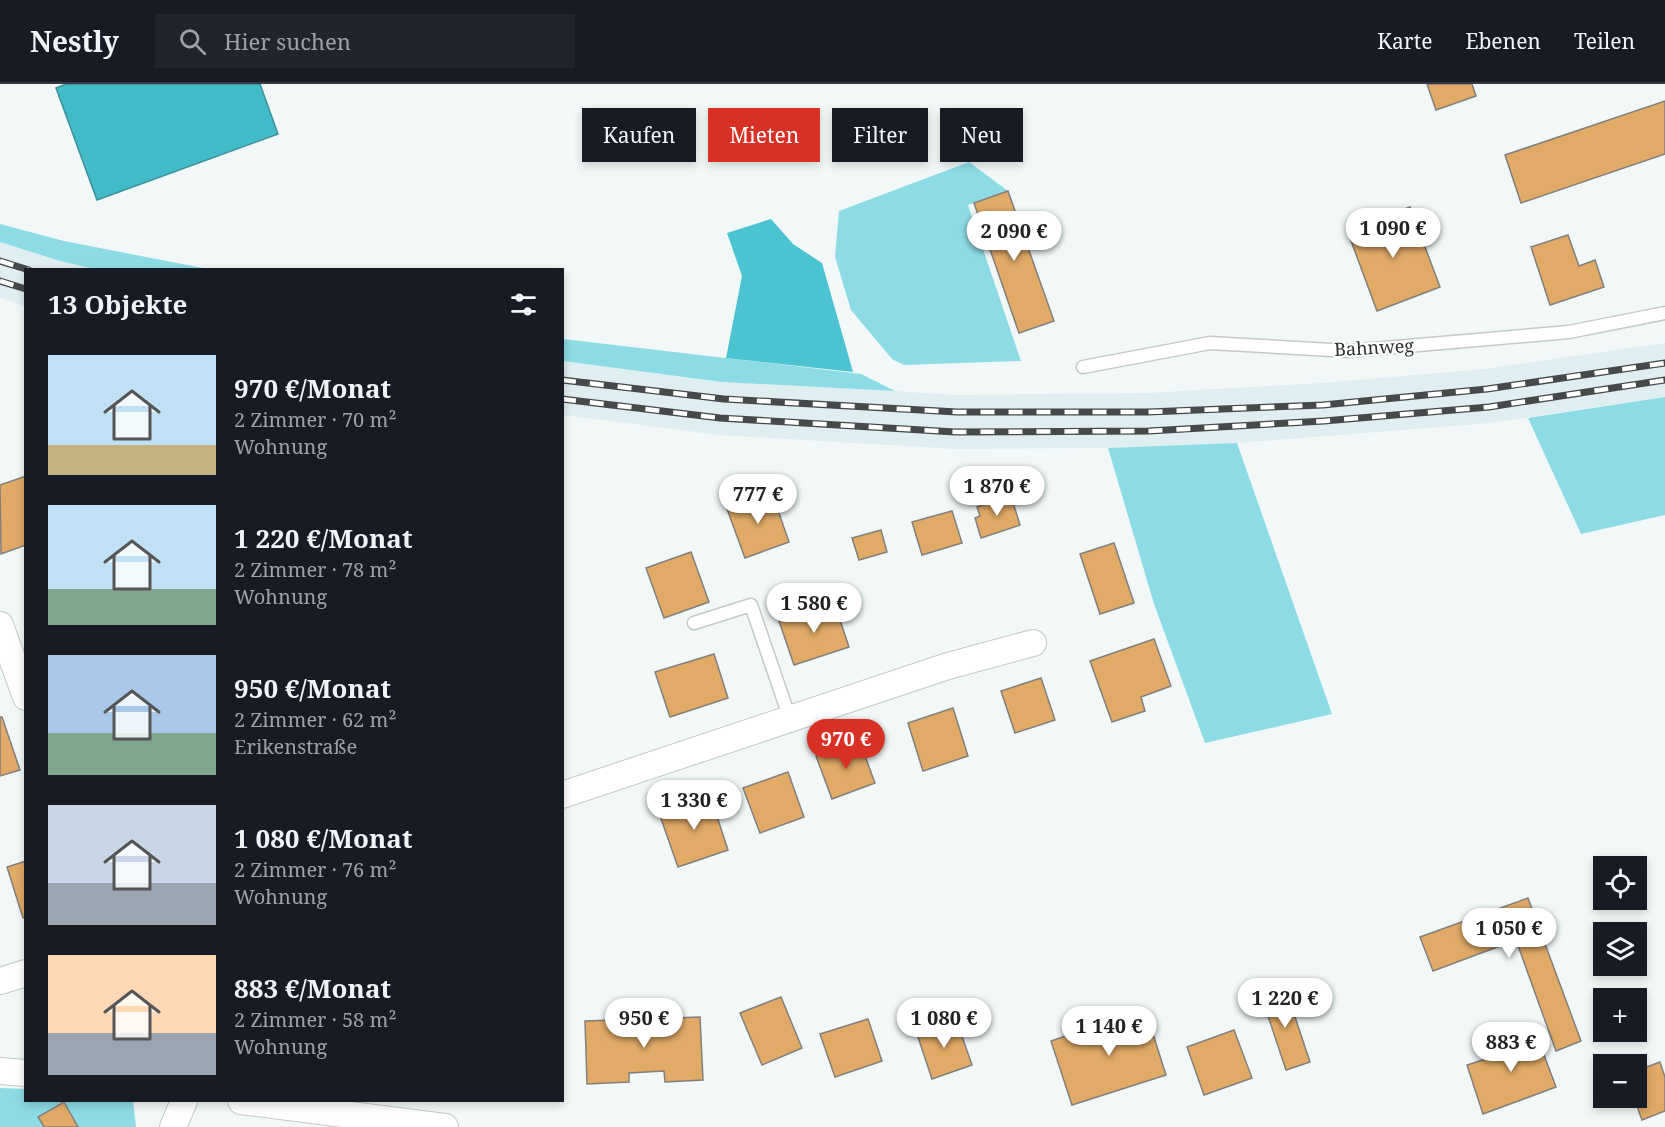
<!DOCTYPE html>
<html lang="de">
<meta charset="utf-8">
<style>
:root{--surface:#171b24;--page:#20242c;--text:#f1f3f6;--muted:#9ea1a6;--line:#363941;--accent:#d93025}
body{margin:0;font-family:"Noto Serif",serif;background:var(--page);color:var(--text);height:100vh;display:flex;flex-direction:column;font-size:22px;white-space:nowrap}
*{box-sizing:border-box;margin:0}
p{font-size:20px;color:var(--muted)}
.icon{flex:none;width:33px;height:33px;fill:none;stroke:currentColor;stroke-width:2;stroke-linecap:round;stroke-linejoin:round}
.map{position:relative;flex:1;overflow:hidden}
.side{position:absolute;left:24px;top:184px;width:540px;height:834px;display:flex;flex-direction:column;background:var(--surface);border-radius:0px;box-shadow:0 3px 9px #0003}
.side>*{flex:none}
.top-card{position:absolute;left:582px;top:24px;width:570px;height:54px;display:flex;gap:12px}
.tools{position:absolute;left:1593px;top:772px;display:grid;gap:12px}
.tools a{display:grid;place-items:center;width:54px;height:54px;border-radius:0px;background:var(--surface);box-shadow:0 3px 9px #0003;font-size:30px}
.price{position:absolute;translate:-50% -51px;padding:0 14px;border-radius:21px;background:#fff;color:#222;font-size:20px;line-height:39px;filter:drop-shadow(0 2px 3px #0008)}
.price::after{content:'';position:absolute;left:50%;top:36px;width:18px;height:14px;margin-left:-9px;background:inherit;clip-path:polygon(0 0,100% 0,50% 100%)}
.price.active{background:var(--accent);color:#fff}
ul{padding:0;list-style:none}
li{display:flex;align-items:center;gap:18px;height:150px;padding:0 24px}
li span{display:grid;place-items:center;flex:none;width:168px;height:120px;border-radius:0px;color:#555}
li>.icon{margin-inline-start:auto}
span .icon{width:72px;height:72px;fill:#fffc;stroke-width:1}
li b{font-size:26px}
h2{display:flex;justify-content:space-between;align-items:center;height:72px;padding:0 24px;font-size:26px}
.pill{padding:0 21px;border-radius:0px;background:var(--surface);box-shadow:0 3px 9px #0003;font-size:21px;line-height:54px}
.pill.active{background:var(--accent);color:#fff}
header{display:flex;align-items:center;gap:36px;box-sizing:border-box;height:84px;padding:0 30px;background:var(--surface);border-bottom:2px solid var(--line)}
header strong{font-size:28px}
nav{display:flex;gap:33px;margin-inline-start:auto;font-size:21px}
.search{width:420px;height:54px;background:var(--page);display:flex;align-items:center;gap:15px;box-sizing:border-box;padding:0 21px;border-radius:0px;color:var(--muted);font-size:22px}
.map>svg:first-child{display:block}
</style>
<header>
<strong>Nestly</strong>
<div class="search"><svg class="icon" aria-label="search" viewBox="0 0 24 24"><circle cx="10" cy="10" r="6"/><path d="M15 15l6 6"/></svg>Hier suchen</div>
<nav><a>Karte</a><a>Ebenen</a><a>Teilen</a></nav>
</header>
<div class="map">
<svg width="1665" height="1043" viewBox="0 0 1665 1043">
<rect width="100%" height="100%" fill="#f2f8f8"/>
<g fill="#dfeef0">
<polygon points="0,158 60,177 99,186 26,186 25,222 0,214"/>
<polygon points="1665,259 1665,313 1491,339 1237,359 1108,364 955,365 719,351 563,331 563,277 722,298 895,307 956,311 1147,309 1321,299 1485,285"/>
</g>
<g fill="#8ddce5">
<polygon points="969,78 1008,107 968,121 1021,277 904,281 892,275 851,226 835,173 839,127"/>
<polygon points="0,140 64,157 213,186 99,186 60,177 0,158"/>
<polygon points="563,255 861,290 895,307 722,298 563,277"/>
<polygon points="1665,313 1665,431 1581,450 1528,334"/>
<polygon points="1237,359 1332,630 1205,659 1154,520 1108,364"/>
<polygon points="0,1004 25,1005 26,1017 133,1017 136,1043 0,1043"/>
</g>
<polygon fill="#4bc3d0" points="771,135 793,160 822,179 853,288 726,274 742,192 727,149"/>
<polygon fill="#42bbc8" stroke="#3c919a" stroke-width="1.5" points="66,0 260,0 278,50 97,116 56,4"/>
<g fill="#e1aa67" stroke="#827f7c" stroke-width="1.5">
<polygon points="1427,0 1472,0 1476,12 1436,26"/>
<polygon points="1665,17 1665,70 1521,119 1505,71"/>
<polygon points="1008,107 1054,237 1019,249 974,119"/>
<polygon points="1410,123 1440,203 1377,227 1347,146"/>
<polygon points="1568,151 1579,182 1595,176 1604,203 1550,221 1531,163"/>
<polygon points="26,392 26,461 1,470 0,401"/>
<polygon points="772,409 789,458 745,474 727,425"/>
<polygon points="1011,412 1020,441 981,454 975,434 980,432 977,423"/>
<polygon points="952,427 962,459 922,471 912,438"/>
<polygon points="881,446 887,468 859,476 852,454"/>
<polygon points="1114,459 1134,519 1100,530 1080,470"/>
<polygon points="691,468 709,518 664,534 646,484"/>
<polygon points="834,518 849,563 794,581 779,537"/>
<polygon points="1154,555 1171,602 1141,613 1145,627 1112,638 1090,577"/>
<polygon points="714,570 728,614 670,633 655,588"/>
<polygon points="1041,594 1055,636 1015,649 1001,607"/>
<polygon points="953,624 968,672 923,687 908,639"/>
<polygon points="0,633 2,633 20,686 0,692"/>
<polygon points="859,656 875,699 832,715 816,672"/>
<polygon points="788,688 804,733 760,749 743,704"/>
<polygon points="710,711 728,766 678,783 659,729"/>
<polygon points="26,777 26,833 23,834 7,783"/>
<polygon points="1528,814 1581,957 1556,967 1516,856 1433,887 1420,853"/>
<polygon points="1285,903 1310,978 1286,986 1261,911"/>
<polygon points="781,913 802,964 762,981 740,929"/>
<polygon points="1145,925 1166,991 1072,1021 1051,957"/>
<polygon points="700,933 703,996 665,998 664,987 629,989 629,998 587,1000 585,937"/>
<polygon points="868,935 882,977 835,993 820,950"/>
<polygon points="956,935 972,981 932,995 916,947"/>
<polygon points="1234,946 1252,994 1204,1011 1187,963"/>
<polygon points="1535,947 1556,1003 1483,1030 1467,981 1495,972 1491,962"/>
<polygon points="1660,978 1665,993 1665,1027 1642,1036 1634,1014 1636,1014 1636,987"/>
<polygon points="64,1018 78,1043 44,1043 38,1033"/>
</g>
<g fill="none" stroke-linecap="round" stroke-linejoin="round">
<defs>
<g id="service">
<polyline points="1083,283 1210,259 1349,267 1569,248 1665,229"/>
<polyline points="694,539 751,521 790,635"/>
</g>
<g id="minor">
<polyline points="0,541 26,613"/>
<polyline points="562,711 948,582 1033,559"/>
<polyline points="0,897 26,889"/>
<polyline points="0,987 26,989"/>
<polyline points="241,1017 445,1043"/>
<polyline points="173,1043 184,1017"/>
</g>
</defs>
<use href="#service" stroke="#c3c8c8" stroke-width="15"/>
<use href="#minor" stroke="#c3c8c8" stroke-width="28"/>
<use href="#service" stroke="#fff" stroke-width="12"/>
<use href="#minor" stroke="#fff" stroke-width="26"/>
<defs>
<g id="rail">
<polyline points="0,177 29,186"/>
<polyline points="0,197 26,205"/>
<polyline points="562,296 724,315 957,328 1148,328 1323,321 1487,305 1665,279"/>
<polyline points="562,315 720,334 955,348 1149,347 1324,337 1489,323 1665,296"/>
</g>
</defs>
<use href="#rail" stroke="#464949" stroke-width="7"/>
<use href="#rail" stroke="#fff" stroke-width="4.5" stroke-dasharray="14" stroke-linecap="butt"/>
</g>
<g text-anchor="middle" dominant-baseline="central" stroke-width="4.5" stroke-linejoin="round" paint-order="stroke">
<g font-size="18" fill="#2d2f2f" stroke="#fff">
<text transform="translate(1374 263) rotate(-3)">Bahnweg</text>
</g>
</g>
</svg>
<div class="tools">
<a><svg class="icon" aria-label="locate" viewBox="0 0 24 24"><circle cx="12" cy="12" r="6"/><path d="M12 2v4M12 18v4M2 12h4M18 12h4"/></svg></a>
<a><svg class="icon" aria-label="layers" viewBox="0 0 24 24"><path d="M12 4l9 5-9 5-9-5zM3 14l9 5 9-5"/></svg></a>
<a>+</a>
<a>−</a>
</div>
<b class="price" style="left:1393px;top:175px">1 090 €</b>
<b class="price" style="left:1014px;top:178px">2 090 €</b>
<b class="price" style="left:997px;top:433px">1 870 €</b>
<b class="price" style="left:758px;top:441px">777 €</b>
<b class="price" style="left:814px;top:550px">1 580 €</b>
<b class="price active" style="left:846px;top:686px">970 €</b>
<b class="price" style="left:694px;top:747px">1 330 €</b>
<b class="price" style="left:1509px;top:875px">1 050 €</b>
<b class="price" style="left:1285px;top:945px">1 220 €</b>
<b class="price" style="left:644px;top:965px">950 €</b>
<b class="price" style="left:944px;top:965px">1 080 €</b>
<b class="price" style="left:1109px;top:973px">1 140 €</b>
<b class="price" style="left:1511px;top:989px">883 €</b>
<div class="top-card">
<a class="pill">Kaufen</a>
<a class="pill active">Mieten</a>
<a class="pill">Filter</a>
<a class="pill">Neu</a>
</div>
<section class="side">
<h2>13 Objekte<svg class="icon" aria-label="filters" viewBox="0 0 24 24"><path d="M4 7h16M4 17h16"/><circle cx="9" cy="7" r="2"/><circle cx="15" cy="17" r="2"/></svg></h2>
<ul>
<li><span style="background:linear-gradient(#bfe0f5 75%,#c2b280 0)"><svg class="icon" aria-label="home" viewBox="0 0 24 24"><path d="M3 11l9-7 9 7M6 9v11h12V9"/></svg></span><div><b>970 €/Monat</b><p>2 Zimmer · 70 m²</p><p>Wohnung</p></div></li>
<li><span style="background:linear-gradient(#bfe0f5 70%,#7fa58c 0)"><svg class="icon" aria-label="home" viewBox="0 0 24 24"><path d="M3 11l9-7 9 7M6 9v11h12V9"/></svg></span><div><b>1 220 €/Monat</b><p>2 Zimmer · 78 m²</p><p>Wohnung</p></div></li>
<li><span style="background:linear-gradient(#a9c7e8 65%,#7fa58c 0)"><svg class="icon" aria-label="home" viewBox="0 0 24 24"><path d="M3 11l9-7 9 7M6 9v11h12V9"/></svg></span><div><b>950 €/Monat</b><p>2 Zimmer · 62 m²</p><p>Erikenstraße</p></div></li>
<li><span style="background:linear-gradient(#c9d6e8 65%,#9aa5b1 0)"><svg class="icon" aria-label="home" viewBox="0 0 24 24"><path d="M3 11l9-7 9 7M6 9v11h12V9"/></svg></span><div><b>1 080 €/Monat</b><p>2 Zimmer · 76 m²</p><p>Wohnung</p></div></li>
<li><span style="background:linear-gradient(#ffd9b3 65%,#9aa5b1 0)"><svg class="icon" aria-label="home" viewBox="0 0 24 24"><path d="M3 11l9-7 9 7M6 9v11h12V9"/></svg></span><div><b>883 €/Monat</b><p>2 Zimmer · 58 m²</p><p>Wohnung</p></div></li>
</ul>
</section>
</div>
